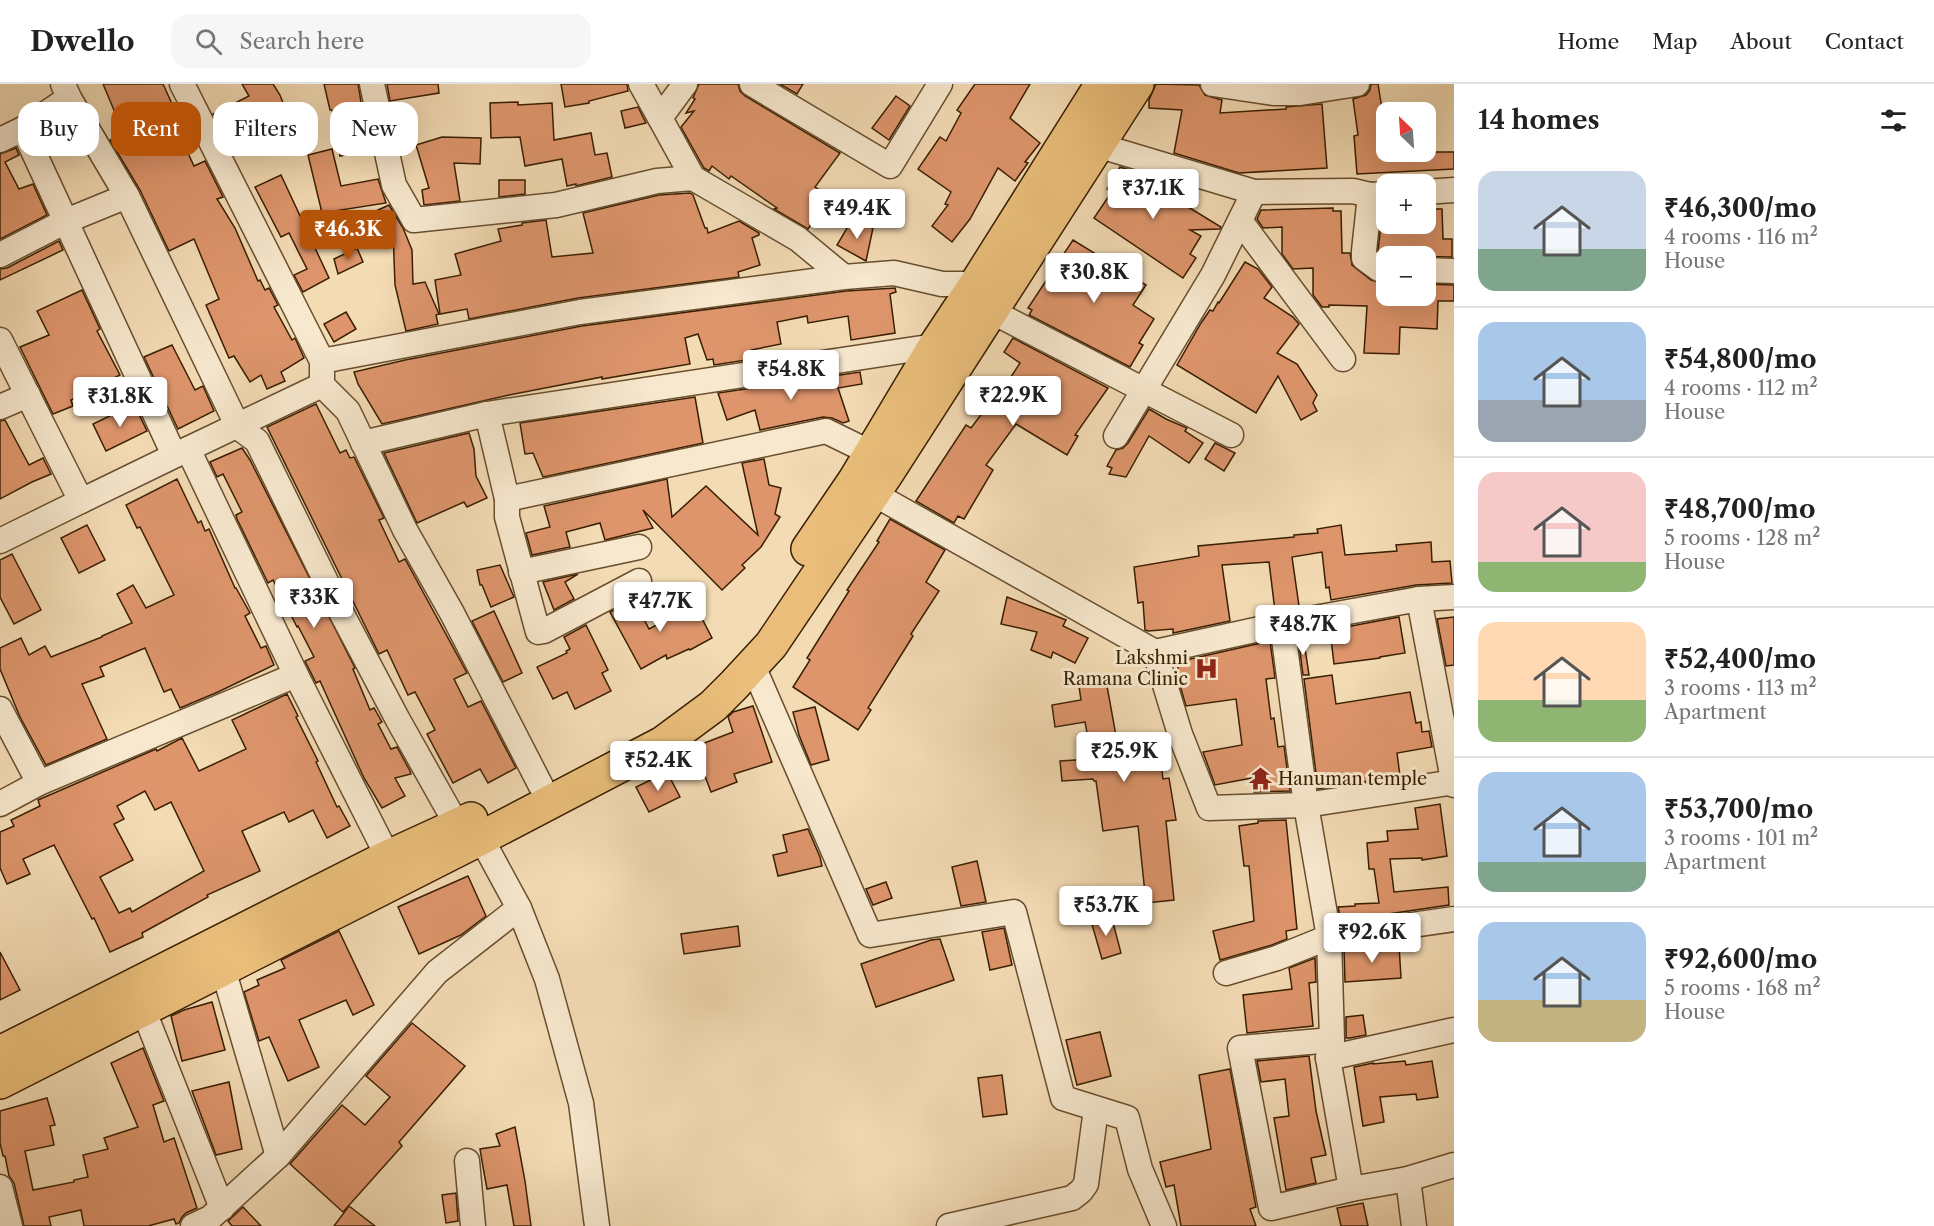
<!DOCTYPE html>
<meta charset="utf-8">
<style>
:root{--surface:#fff;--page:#f6f6f6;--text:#222;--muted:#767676;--line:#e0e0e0;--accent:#b45309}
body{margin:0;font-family:"Libre Caslon Text",serif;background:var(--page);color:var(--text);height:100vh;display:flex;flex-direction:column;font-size:22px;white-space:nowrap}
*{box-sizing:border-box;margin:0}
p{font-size:20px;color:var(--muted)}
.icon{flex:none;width:33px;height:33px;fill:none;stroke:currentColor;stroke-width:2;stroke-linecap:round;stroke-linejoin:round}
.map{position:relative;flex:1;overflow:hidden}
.details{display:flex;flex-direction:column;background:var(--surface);width:480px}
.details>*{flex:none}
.top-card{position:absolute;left:18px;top:18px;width:570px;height:54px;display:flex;gap:12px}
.needle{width:39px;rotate:335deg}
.buttons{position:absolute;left:1376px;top:18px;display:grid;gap:12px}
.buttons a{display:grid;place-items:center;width:60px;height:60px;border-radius:12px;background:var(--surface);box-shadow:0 6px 24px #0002;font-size:30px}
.price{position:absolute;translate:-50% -51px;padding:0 14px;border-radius:6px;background:#fff;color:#222;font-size:20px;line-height:39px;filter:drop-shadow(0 2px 3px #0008)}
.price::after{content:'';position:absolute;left:50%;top:36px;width:18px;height:14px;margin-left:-9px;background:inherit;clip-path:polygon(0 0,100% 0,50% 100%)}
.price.current{background:var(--accent);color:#fff}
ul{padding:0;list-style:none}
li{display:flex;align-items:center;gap:18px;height:150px;padding:0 24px}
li+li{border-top:2px solid var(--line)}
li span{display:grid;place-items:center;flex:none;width:168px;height:120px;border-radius:18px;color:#555}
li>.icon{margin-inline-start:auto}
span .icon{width:72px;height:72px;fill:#fffc;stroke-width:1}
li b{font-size:26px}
h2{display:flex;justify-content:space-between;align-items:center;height:72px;padding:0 24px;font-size:26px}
.tag{padding:0 21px;border-radius:18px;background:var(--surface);box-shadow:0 6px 24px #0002;font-size:21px;line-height:54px}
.tag.current{background:var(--accent);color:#fff}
header{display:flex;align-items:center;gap:36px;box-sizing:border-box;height:84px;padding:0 30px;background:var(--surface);border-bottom:2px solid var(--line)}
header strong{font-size:28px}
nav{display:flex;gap:33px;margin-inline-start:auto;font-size:21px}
.search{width:420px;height:54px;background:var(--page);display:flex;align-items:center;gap:15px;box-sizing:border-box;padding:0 21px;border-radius:18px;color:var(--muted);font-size:22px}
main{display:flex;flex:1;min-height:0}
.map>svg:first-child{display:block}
</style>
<header>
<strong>Dwello</strong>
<div class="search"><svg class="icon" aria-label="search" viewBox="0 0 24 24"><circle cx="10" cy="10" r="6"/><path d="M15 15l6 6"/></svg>Search here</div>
<nav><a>Home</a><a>Map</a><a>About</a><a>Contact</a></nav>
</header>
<main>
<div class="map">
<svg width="1454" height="1142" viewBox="0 0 1454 1142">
<rect width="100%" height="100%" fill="#f3dbb4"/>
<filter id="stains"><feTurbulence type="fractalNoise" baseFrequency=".00333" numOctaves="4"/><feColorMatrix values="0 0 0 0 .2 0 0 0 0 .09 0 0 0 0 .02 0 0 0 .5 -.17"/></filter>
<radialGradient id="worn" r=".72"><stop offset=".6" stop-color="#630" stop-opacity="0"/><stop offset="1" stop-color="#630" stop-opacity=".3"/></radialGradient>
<g fill="#de956c" stroke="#391f01" stroke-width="1.5" fill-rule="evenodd">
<polygon points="103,0 163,0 173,22 167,24 194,82 205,77 223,113 217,115 235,144 258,197 260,196 265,206 269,204 278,221 274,223 292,256 295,254 304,274 281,288 285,297 267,305 261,291 250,298 234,272 229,274 206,221 219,215 194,155 169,167 140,106 110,56 124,50"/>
<polygon points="242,0 273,0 280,11 288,32 263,41 262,38 226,56 213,30 249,12"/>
<polygon points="324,0 358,0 369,66 340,72 332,26 330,26"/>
<polygon points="387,0 438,0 439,9 390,17"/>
<polygon points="561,0 627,0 628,7 589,17 589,19 565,23"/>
<polygon points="699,0 738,0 740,7 745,12 840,69 815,103 830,113 808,145 774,125 777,124 731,92 729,95 712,82 709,87 704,84 681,43 694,27 686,29 695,15 693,14"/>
<polygon points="780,0 803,0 797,10"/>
<polygon points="975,0 1030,0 1010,34 1040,59 1025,78 1028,79 1015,97 998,84 970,135 952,158 932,142 948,121 945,120 951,108 918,85 940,53 946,57 961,29 957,26"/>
<polygon points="1156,0 1199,1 1205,11 1222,16 1220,29 1286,25 1286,23 1322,20 1327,84 1239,89 1174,69 1182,26 1149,24 1149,16"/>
<polygon points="1371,0 1378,0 1386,50 1386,68 1454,68 1454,85 1357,90 1354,52 1358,51 1353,15 1366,11 1370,6"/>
<polygon points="896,12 910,22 889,56 872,44"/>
<polygon points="518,18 518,21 552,19 554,56 591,49 595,71 607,69 612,93 576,102 576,100 567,102 562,75 525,82 520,53 491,54 490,19"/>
<polygon points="638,23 646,39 625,44 621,27"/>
<polygon points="442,53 481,54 480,80 454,79 460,117 424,121 422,106 429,104 416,61"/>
<polygon points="16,64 19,71 5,78 19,105 33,100 47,131 0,155 0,70"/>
<polygon points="332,65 341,102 378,95 386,119 322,129 308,71"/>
<polygon points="1120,83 1136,88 1164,104 1162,107 1221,143 1220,145 1190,146 1201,152 1190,170 1196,174 1183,194 1094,134 1111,109 1107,105"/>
<polygon points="281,91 329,194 303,208 294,191 307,185 289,149 281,153 255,103"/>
<polygon points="499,96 525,96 525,110 499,113"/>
<polygon points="690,109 693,111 705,144 707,144 708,149 739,137 759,149 759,151 752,154 760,181 738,188 739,193 578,214 469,235 467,225 440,230 435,196 461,191 455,170 501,157 498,145 522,141 522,139 546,136 552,173 593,169 583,129 659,111"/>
<polygon points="389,121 403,144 412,166 413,200 425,198 439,230 436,231 438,240 406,247 395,201 393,147 385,150 376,127"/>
<polygon points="1333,124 1333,127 1341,127 1342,169 1350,169 1352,181 1371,196 1386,199 1386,212 1425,212 1425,200 1454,201 1454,217 1438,217 1437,245 1400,243 1399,270 1364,269 1367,222 1329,221 1329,223 1322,223 1313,211 1313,184 1293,185 1282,170 1282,143 1263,144 1257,135 1261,126"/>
<polygon points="1425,125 1442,125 1443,155 1452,155 1452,173 1393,172 1384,171 1378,167 1381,140 1425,140"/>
<polygon points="850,139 873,144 866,177 837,161"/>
<polygon points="1073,156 1146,201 1133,221 1154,235 1139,259 1143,261 1130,283 1029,231 1032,226 1028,224"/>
<polygon points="59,157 63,166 0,196 0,185 7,184"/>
<polygon points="357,164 363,178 338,190 334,175"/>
<polygon points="1245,178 1258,185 1272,203 1264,214 1293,233 1299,240 1277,269 1297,280 1317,311 1313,319 1317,327 1301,336 1278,292 1256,329 1177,281 1201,239 1210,226 1213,227 1218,218 1219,219"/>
<polygon points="895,204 896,208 890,210 895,249 851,256 848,232 808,239 807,232 777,238 781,260 751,266 753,275 714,281 713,275 707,276 698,250 685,254 690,280 602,295 602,293 509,311 382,340 358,300 354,288 405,276 582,242 846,207"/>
<polygon points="82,206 100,245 97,247 120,291 71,316 73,322 53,330 20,263 49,251 37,227"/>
<polygon points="346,228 356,245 334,258 324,240"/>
<polygon points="1013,254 1108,304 1075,351 1078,352 1067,371 1016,340 986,381 993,386 964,435 958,432 954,439 916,417 966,341 971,344 989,320 992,322 1020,279 1004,268"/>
<polygon points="172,261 195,306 203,302 214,327 178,345 144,273"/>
<polygon points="860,288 862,300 838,304 849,337 843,339 832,334 823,333 760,346 755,326 727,336 718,309"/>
<polygon points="695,313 703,359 543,393 533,369 525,370 520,339"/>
<polygon points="134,320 147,347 106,367 93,340"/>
<polygon points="316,320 340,369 346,366 350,374 354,373 384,434 379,436 399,478 405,475 467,589 454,595 468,623 481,617 516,684 488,699 480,685 453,699 427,650 435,646 415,608 408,611 387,566 379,570 267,343"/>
<polygon points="1149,325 1166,335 1187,344 1185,347 1203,359 1189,379 1149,352 1126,393 1109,390 1112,384 1107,382 1116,366 1123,364 1128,359"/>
<polygon points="5,336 29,381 43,374 51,390 32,398 0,415 0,337"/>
<polygon points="469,349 474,365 476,392 487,414 467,423 464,418 417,439 384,369"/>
<polygon points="1215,359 1235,369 1224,387 1205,375"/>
<polygon points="242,364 250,376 355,584 353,585 370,626 374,624 382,638 378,640 391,665 397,663 410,687 411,690 395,694 405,712 382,724 364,694 320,597 316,599 305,577 314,573 298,542 297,543 273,496 268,499 237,435 236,431 242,428 223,390 217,393 210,378"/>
<polygon points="764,375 769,401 781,404 775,430 780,433 761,463 742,481 745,484 722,506 643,426 653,444 605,456 600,439 566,448 570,463 532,471 526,449 550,443 544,422 667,395 672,433 706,402 758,451 742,379"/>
<polygon points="177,395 198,439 201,437 205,447 209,445 235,504 236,504 250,529 245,532 261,564 266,562 274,581 218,608 180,624 171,605 164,608 145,564 100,583 104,592 82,600 107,655 46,681 20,633 0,585 0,564 21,554 29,571 45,562 51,573 102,553 102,552 132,539 117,510 133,501 146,524 174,511 140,443 137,444 126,421"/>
<polygon points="890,435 945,466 926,498 939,507 911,550 913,552 868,624 871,626 858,646 793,603 810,576 807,574 849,507 847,506 879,458 877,457"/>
<polygon points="87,441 105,476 79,489 61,454"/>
<polygon points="1341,441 1345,471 1397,467 1396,461 1431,458 1432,478 1450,477 1452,499 1416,501 1331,516 1329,503 1326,504 1322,468 1292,473 1299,522 1275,527 1269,478 1222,481 1230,537 1173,549 1173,545 1148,547 1145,546 1143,518 1138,519 1134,483 1199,472 1198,462 1294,453 1294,451 1318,449 1317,445"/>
<polygon points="12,470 41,526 14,540 0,513 0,476"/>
<polygon points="500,481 514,513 491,523 482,501 480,501 477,486"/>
<polygon points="578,490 565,498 574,515 554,526 543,498"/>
<polygon points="1007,513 1066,536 1063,542 1088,554 1075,579 1053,568 1051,574 1031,566 1037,548 1001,540"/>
<polygon points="634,516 649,545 695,521 712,554 690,566 689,565 667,575 666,571 641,585 610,528"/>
<polygon points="494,527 522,589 503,598 472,537"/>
<polygon points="1399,533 1405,569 1380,573 1380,574 1334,580 1330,546"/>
<polygon points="1454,533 1454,581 1446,582 1437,535"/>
<polygon points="586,541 608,586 602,589 611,607 575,625 567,608 553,615 537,583 567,569 566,567 570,565 564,553"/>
<polygon points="1303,551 1309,591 1303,591 1298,552"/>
<polygon points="1270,557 1275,594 1266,595 1271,635 1274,634 1278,663 1284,662 1290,707 1254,708 1252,694 1215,701 1203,668 1242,661 1236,615 1186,622 1181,605 1177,578"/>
<polygon points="1105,591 1118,663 1158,657 1163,695 1169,694 1176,736 1166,737 1174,816 1146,819 1138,742 1103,747 1096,697 1094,697 1093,695 1062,697 1060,677 1092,675 1085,638 1055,643 1052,621 1081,616 1078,596"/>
<polygon points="1332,591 1336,620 1410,608 1416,639 1421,638 1422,648 1429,647 1432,663 1397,669 1400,692 1318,705 1304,595"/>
<path d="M287,610L298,632L296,633L318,677L316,678L337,723L339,722L350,742L327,754L313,726L289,738L284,728L242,747L260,787L207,811L208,813L142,849L143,853L110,868L94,834L92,835L54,761L23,775L30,790L7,800L0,784V748L14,742L11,736L40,722L38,716L156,665L157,667L182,654L199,687L246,665L232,636ZM145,707L155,726L171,718L204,787L132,828L130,824L119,829L100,793L133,776L114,740L124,735L117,722Z"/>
<polygon points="753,622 772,678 734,690 737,698 711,708 694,663 733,648 728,633 733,628"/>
<polygon points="815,623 829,676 811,681 799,651 793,628"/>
<polygon points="667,688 680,713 649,728 636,703"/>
<polygon points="1440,720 1447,772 1422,776 1422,774 1390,775 1394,808 1448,803 1449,821 1341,837 1338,823 1355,822 1355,820 1379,819 1374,785 1369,785 1367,759 1388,757 1387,747 1418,745 1415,724"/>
<polygon points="1286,736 1297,845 1286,847 1287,855 1272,861 1220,876 1213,847 1254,837 1249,782 1244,782 1239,742 1258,739 1258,737"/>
<polygon points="808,745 820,773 822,782 778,792 773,771 787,768 783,751"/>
<polygon points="977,777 986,818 961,822 952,783"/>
<polygon points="468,792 486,832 461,851 419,870 398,823"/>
<polygon points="886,798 892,814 873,821 866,805"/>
<polygon points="1111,831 1121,869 1102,875 1091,837"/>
<polygon points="738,842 740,862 684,870 681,850"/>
<polygon points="1004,844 1012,881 990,886 982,848"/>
<polygon points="339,847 374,921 353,931 346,916 299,936 319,983 288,997 269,953 259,957 244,908 259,901 257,896 285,884 281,876"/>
<polygon points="940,855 954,896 876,923 861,880 931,856"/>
<polygon points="1399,861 1401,894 1345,898 1344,865"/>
<polygon points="0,868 20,906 0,916"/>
<polygon points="1315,874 1316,898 1309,899 1313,942 1247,949 1243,911 1292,905 1289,884"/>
<polygon points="212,918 225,966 182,977 171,932 184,926"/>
<polygon points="1363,931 1366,951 1350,954 1346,954 1346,933"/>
<polygon points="412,939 465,982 399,1058 402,1062 343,1128 290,1080 342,1021 365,1041 390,1013 366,992"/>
<polygon points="1100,948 1111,992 1077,1001 1066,956"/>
<polygon points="143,964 164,1017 153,1021 164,1058 174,1054 197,1124 186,1129 182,1133 179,1139 176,1140 174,1135 148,1142 84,1142 81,1126 49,1133 51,1142 24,1142 14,1099 9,1092 5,1072 3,1072 0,1059 0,1027 47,1014 55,1041 50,1042 54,1061 25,1067 33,1106 74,1098 74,1096 88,1093 83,1071 108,1065 104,1054 138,1043 111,979"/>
<polygon points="1309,972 1316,1027 1326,1071 1311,1074 1316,1099 1286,1106 1274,1034 1289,1032 1285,995 1261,998 1257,977"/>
<polygon points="1405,977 1406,981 1432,977 1438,1013 1417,1016 1416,1010 1380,1013 1384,1038 1363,1042 1354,983 1373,979 1373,980"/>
<polygon points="1230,985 1256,1123 1250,1125 1256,1142 1181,1142 1174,1101 1166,1103 1160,1078 1211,1065 1199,991"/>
<polygon points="1002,991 1007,1030 983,1033 978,994"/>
<polygon points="229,998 242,1065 216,1071 192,1007"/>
<polygon points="515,1043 525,1097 531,1142 514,1142 507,1101 487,1105 483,1083 480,1065 500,1062 496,1050"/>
<polygon points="456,1109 458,1137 446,1139 442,1111"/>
<polygon points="1363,1119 1368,1142 1341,1142 1337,1124"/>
<polygon points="349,1122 375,1142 334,1142"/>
<polygon points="243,1123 261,1142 232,1142 228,1137"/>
</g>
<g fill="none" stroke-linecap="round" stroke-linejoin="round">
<defs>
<g id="street">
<polyline points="63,0 69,14 127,112 238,343 257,357 342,530 398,636 457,741 463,756"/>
<polyline points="182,0 322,277 322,301 348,327 405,446 452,529 541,702"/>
<polyline points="372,0 394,101 414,136 556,121 657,97 693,94 798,155 844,193"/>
<polyline points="641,0 660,34 685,0"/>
<polyline points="752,0 890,82 940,0"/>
<polyline points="1213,0 1273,9 1300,9 1357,0"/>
<polyline points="69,14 23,45 174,371"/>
<polyline points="660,34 693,94"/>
<polyline points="0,56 23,45"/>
<polyline points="1097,61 1254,108 1353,107 1370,111 1386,110"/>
<polyline points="1425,108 1454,106"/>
<polyline points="1370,111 1364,167 1364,174 1379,185 1386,185"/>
<polyline points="1241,138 1343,275"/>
<polyline points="0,171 66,137 127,112"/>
<polyline points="1425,186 1454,187"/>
<polyline points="991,227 1231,351"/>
<polyline points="0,256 81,417 188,365 296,591 388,773"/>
<polyline points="322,277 580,228 844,193 894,189 942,200 976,200"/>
<polyline points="0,323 28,311"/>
<polyline points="487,330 507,415 826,347 871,369"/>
<polyline points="1116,352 1213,191 1254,108"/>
<polyline points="363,359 487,330 935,262"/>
<polyline points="188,365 322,301"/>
<polyline points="861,401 874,410 1155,568 1180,650 1209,724 1306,721 1454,698"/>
<polyline points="507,415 507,433 538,548 544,547 639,497"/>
<polyline points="0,457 81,417"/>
<polyline points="521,488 639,463"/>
<polyline points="1419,515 1454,513"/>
<polyline points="1282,540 1306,721 1329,853 1332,956 1328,974 1351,1105 1408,1095 1414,1142"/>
<polyline points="1155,568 1282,540 1419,515 1454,701"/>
<polyline points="753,582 870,851 1014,828 1063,1014 1127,1034 1140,1085 1164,1142"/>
<polyline points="0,625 39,699"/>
<polyline points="0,720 39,699 296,591"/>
<polyline points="474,741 519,824 547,895 581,1019 597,1142"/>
<polyline points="223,885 278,1072 437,888 519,824"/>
<polyline points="1226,889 1277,874 1329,853 1454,835"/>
<polyline points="143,925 222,1124"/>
<polyline points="1332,956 1240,964 1271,1124 1351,1105"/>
<polyline points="1328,974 1454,946"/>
<polyline points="467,1077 473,1142"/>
<polyline points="1408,1095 1454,1081"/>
<polyline points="0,1103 10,1142"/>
<polyline points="193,1142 210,1134 278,1072"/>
<polyline points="949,1142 1072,1114 1081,1107 1086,1100 1096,1025"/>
</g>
<g id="primary">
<polyline points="808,465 855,396 935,262 976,200 1102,0"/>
<polyline points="0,969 388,773 471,735"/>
<polyline points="0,998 491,749 663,659 713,622 734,601 771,561 885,392 1137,0"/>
</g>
</defs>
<use href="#street" stroke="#684e2e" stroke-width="27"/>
<use href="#primary" stroke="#391f01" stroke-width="36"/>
<use href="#street" stroke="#f7e8ce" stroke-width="24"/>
<use href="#primary" stroke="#eabe7a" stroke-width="33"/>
</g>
<defs>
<symbol id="hospital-bare" viewBox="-9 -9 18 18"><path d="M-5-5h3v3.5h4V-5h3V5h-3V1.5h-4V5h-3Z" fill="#8f2418" stroke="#f7e8ce" stroke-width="2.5" paint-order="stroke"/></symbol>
<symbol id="temple-bare" viewBox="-9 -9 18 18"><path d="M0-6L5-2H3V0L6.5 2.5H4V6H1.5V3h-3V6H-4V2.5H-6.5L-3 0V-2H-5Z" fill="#8f2418" stroke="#f7e8ce" stroke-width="2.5" paint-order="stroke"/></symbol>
</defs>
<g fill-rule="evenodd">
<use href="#hospital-bare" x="1190" y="568" width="33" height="33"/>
<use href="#temple-bare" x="1244" y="678" width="33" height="33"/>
</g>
<g text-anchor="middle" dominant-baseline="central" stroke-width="6" stroke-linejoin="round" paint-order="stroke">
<g font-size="18" fill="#391f01" stroke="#f7e8ce" text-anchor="end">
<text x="1188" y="574">Lakshmi<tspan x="1188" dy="21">Ramana Clinic</tspan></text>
<text x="1278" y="695" text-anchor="start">Hanuman temple</text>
</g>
</g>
<rect width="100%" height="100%" filter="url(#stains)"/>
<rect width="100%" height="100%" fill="url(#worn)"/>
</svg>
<div class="buttons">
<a><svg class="needle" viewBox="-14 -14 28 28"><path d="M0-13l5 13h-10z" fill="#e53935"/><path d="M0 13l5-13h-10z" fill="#767676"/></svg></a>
<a>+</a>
<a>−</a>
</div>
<b class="price" style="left:1153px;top:136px">₹37.1K</b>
<b class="price" style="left:857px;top:156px">₹49.4K</b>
<b class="price current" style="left:348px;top:177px">₹46.3K</b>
<b class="price" style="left:1094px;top:220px">₹30.8K</b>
<b class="price" style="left:791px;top:317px">₹54.8K</b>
<b class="price" style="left:1013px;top:343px">₹22.9K</b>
<b class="price" style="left:120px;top:344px">₹31.8K</b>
<b class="price" style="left:314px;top:545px">₹33K</b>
<b class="price" style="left:660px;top:549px">₹47.7K</b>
<b class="price" style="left:1303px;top:572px">₹48.7K</b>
<b class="price" style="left:1124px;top:699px">₹25.9K</b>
<b class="price" style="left:658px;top:708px">₹52.4K</b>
<b class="price" style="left:1106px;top:853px">₹53.7K</b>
<b class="price" style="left:1372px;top:880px">₹92.6K</b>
<div class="top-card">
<a class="tag">Buy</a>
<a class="tag current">Rent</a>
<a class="tag">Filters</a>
<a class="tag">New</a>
</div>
</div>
<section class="details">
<h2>14 homes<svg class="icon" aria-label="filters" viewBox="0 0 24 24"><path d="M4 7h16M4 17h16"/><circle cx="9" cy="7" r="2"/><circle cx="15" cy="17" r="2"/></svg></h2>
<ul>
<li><span style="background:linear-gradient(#c9d6e8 65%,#7fa58c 0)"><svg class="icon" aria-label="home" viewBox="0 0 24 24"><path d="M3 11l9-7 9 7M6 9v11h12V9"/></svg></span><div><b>₹46,300/mo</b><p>4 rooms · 116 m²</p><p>House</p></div></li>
<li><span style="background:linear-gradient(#a9c7e8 65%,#9aa5b1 0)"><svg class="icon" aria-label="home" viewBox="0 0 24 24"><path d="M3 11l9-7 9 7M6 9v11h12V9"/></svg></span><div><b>₹54,800/mo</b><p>4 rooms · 112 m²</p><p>House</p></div></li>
<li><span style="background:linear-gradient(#f6c9c9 75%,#8fb573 0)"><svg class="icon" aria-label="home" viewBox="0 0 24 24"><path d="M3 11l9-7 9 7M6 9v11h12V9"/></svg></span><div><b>₹48,700/mo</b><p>5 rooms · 128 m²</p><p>House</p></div></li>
<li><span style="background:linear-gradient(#ffd9b3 65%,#8fb573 0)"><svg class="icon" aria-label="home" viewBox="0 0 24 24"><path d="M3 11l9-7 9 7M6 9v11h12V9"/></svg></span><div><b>₹52,400/mo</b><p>3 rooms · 113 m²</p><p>Apartment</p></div></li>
<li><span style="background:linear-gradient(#a9c7e8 75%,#7fa58c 0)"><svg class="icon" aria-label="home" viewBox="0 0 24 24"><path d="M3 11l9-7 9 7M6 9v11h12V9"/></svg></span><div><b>₹53,700/mo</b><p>3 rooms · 101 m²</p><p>Apartment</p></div></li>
<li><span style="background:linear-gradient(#a9c7e8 65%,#c2b280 0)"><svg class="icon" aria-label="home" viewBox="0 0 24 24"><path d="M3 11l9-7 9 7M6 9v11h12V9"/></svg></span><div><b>₹92,600/mo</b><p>5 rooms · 168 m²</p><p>House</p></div></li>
</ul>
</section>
</main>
